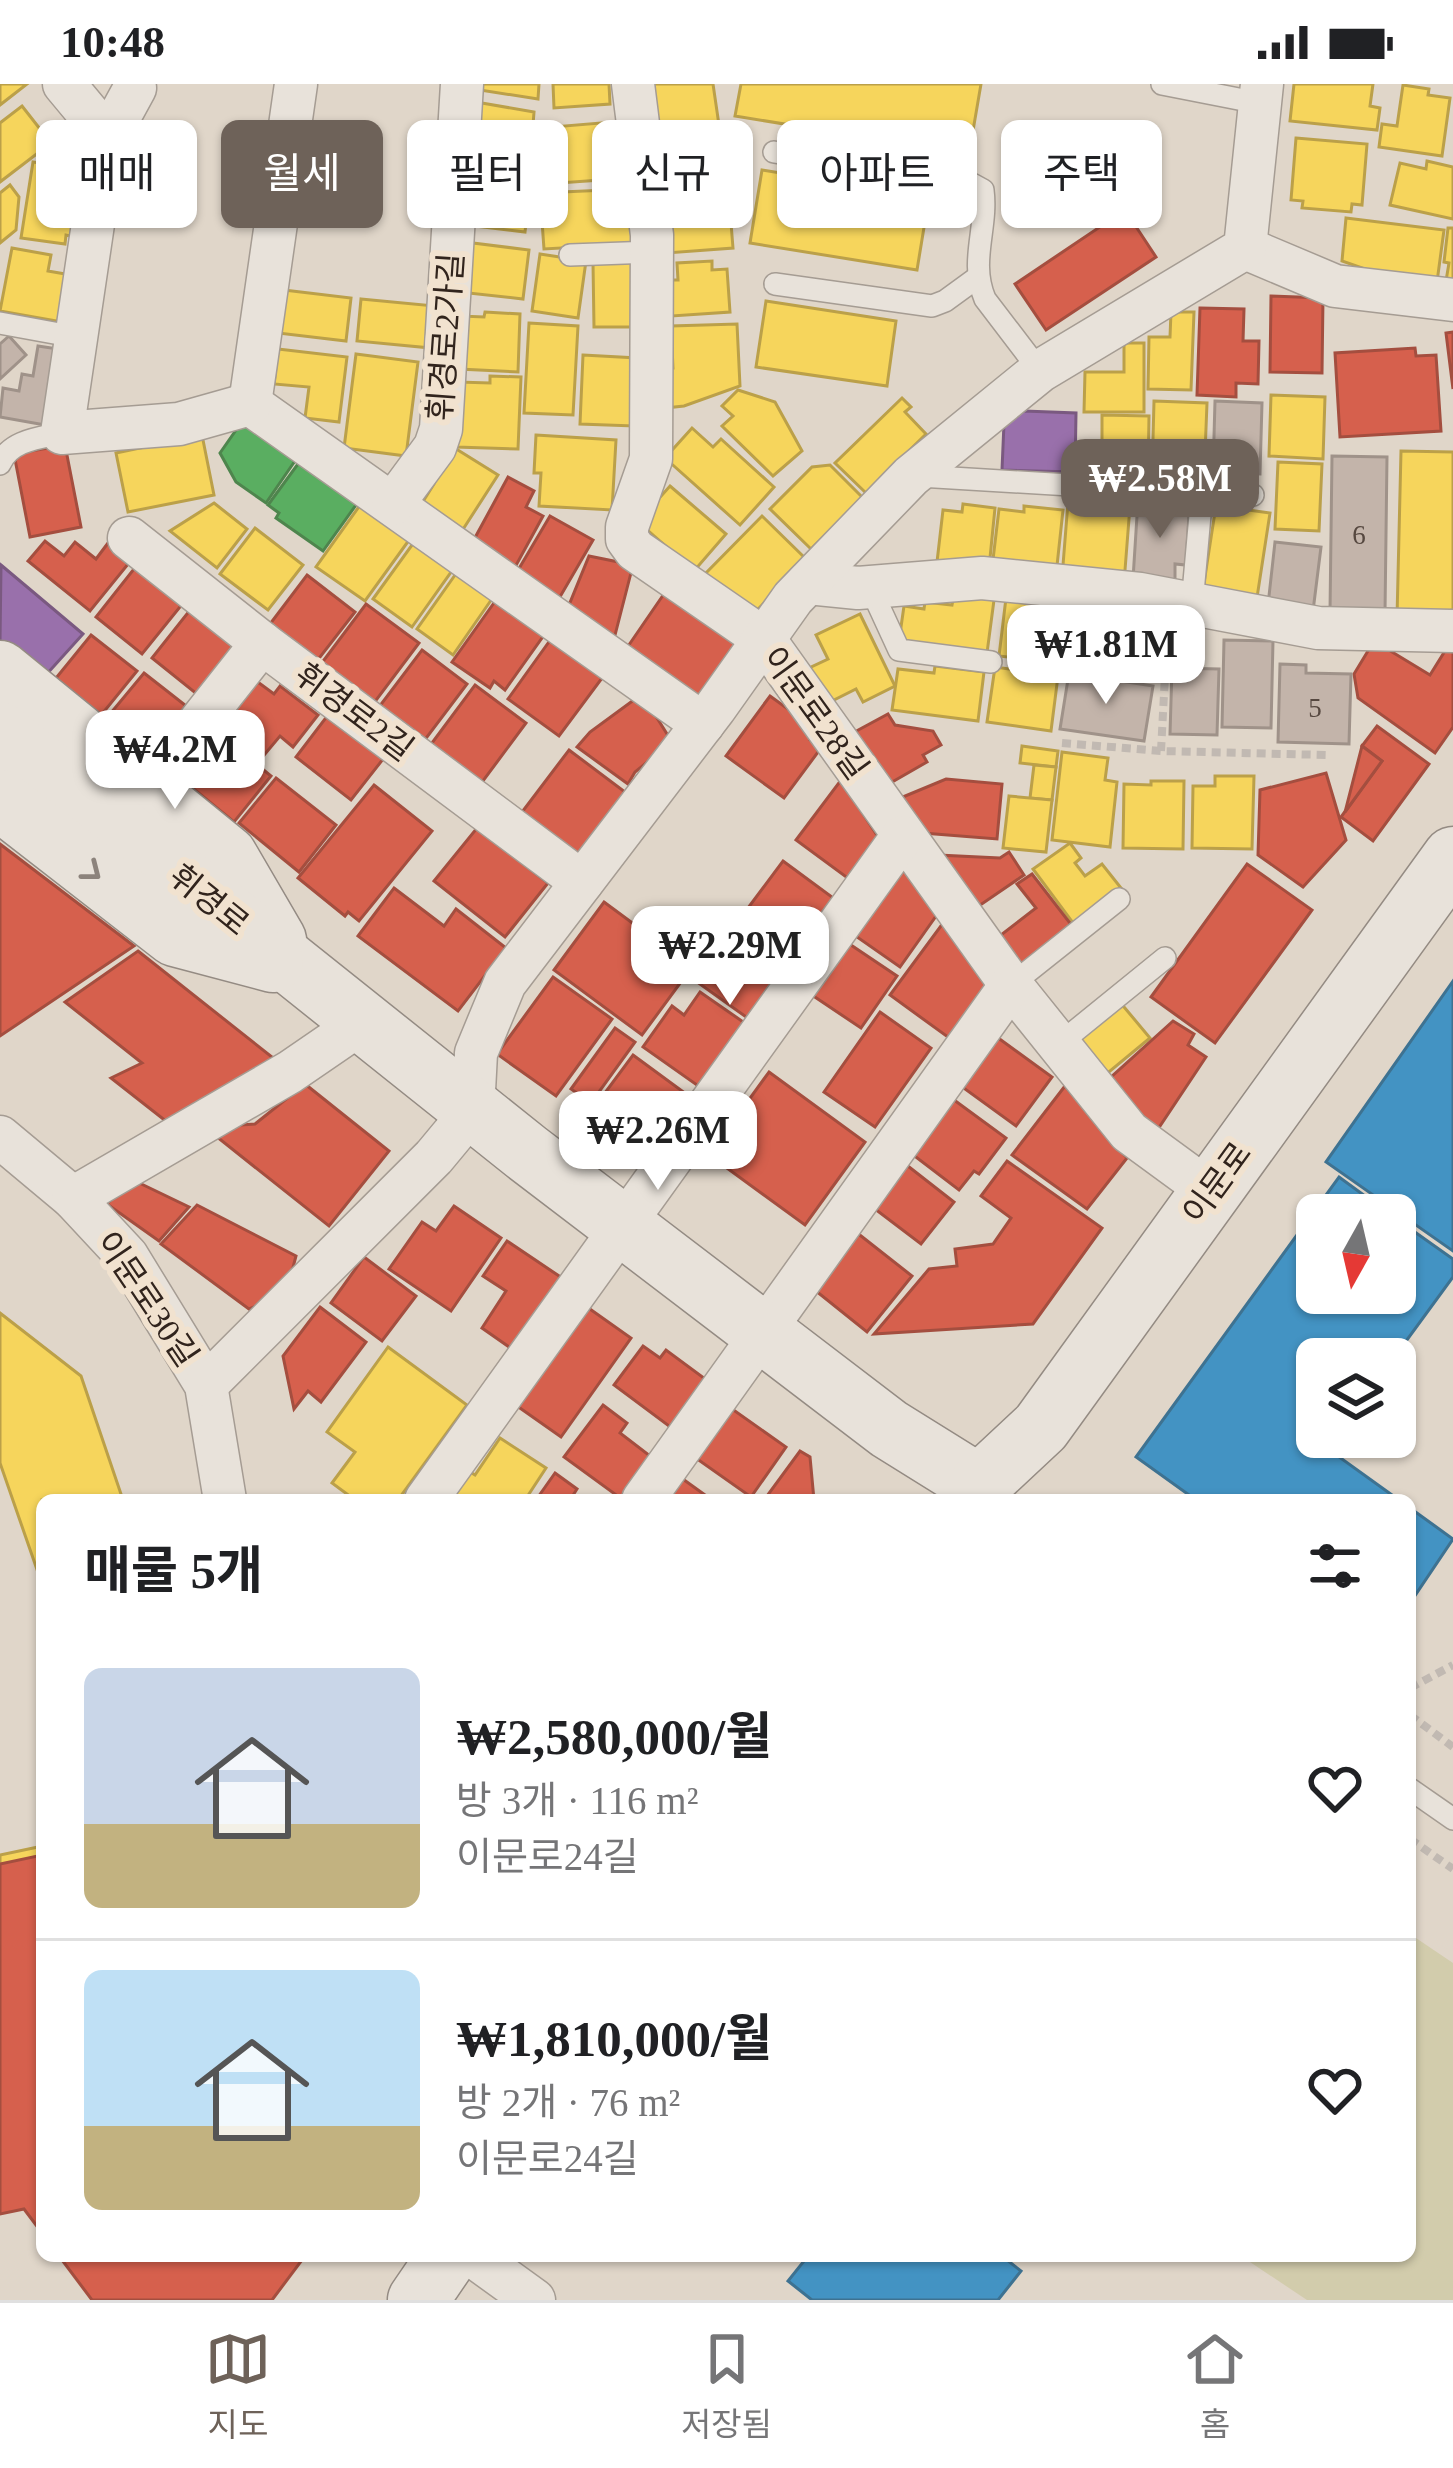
<!DOCTYPE html>
<html lang="ko">
<meta charset="utf-8">
<style>
:root{--surface:#fff;--page:#f6f6f6;--text:#202124;--muted:#757577;--line:#e0e0e0;--accent:#6e6259}
body{margin:0;font-family:"Times New Roman","Noto Sans KR",serif;background:var(--page);color:var(--text);height:100vh;display:flex;flex-direction:column;font-size:45px;white-space:nowrap}
*{box-sizing:border-box;margin:0}
p{font-size:39px;color:var(--muted)}
.icon{flex:none;width:66px;height:66px;fill:none;stroke:currentColor;stroke-width:2;stroke-linecap:round;stroke-linejoin:round}
.map{position:relative;flex:1;overflow:hidden}
.side{position:absolute;left:36px;top:1410px;width:1380px;height:768px;display:flex;flex-direction:column;background:var(--surface);border-radius:18px;box-shadow:0 3px 9px #0004}
.side>*{flex:none}
.guide{position:absolute;left:36px;top:36px;width:1383px;height:108px;display:flex;gap:24px}
.needle{width:78px;rotate:188deg}
.fabs{position:absolute;left:1296px;top:1110px;display:grid;gap:24px}
.fabs a{display:grid;place-items:center;width:120px;height:120px;border-radius:18px;background:var(--surface);box-shadow:0 3px 9px #0004;font-size:60px}
.price{position:absolute;translate:-50% -102px;padding:0 27px;border-radius:24px;background:#fff;color:#222;font-size:39px;line-height:78px;filter:drop-shadow(0 3px 6px #0008)}
.price::after{content:'';position:absolute;left:50%;top:72px;width:36px;height:27px;margin-left:-18px;background:inherit;clip-path:polygon(0 0,100% 0,50% 100%)}
.price.selected{background:var(--accent);color:#fff}
ul{padding:0;list-style:none}
li{display:flex;align-items:center;gap:36px;height:300px;padding:0 48px}
li+li{border-top:3px solid var(--line)}
li span{display:grid;place-items:center;flex:none;width:336px;height:240px;border-radius:18px;color:#555}
li>.icon{margin-inline-start:auto}
span .icon{width:144px;height:144px;fill:#fffc;stroke-width:1}
li b{font-size:51px}
h2{display:flex;justify-content:space-between;align-items:center;height:144px;padding:0 48px;font-size:51px}
.chip{padding:0 42px;border-radius:18px;background:var(--surface);box-shadow:0 3px 9px #0004;font-size:42px;line-height:108px}
.chip.selected{background:var(--accent);color:#fff}
.status{display:flex;justify-content:space-between;align-items:center;height:84px;padding:0 60px;background:var(--surface);direction:ltr}
.status svg{height:33px;fill:currentColor}
.tabs{display:flex;justify-content:space-around;align-items:center;height:168px;border-top:3px solid var(--line);background:var(--surface);font-size:33px;color:var(--muted)}
.tabs a{display:grid;justify-items:center;gap:6px}
.tabs .selected{color:var(--accent)}
.map>svg:first-child{display:block}
</style>
<div class="status"><b>10:48</b><svg viewBox="0 0 49 12"><path d="M0 12V9h3v3zM5 12V6h3v6zM10 12V3h3v9zM15 12V0h3v12zM26 1h20v11H26zM47 4h2v5h-2z"/></svg></div>
<div class="map">
<svg width="1453" height="2216" viewBox="0 0 1453 2216">
<rect width="100%" height="100%" fill="#e0d6c9"/>
<polygon fill="#d2ccac" points="1410,1850 1453,1879 1453,2216 1307,2216 1241,2172 1410,2172"/>
<g fill="#f6d55c" stroke="#bba049" stroke-width="3">
<polygon points="0,0 27,0 0,21"/>
<polygon points="480,0 539,0 538,15 480,6"/>
<polygon points="553,0 609,0 610,20 554,24"/>
<polygon points="644,0 713,0 719,41 652,51"/>
<polygon points="741,0 981,0 969,70 735,32"/>
<polygon points="1294,0 1373,0 1370,22 1380,24 1377,46 1290,37"/>
<polygon points="1403,1 1429,5 1428,11 1450,14 1442,72 1379,63 1382,40 1397,42"/>
<polygon points="476,18 534,28 530,80 471,75"/>
<polygon points="22,22 51,59 0,98 0,39"/>
<polygon points="624,37 629,94 545,100 540,44"/>
<polygon points="718,49 727,105 667,113 659,57"/>
<polygon points="1296,54 1367,60 1362,121 1352,120 1351,128 1302,124 1303,117 1291,116"/>
<polygon points="55,63 87,68 75,153 66,151 65,160 21,154 33,78 52,81"/>
<polygon points="1427,77 1453,83 1453,135 1390,121 1400,79 1426,85"/>
<polygon points="762,86 929,113 917,186 750,159"/>
<polygon points="472,90 531,97 525,148 466,141"/>
<polygon points="10,101 19,113 16,146 0,159 0,109"/>
<polygon points="629,105 632,160 544,165 540,109"/>
<polygon points="729,114 733,164 667,169 664,126 704,124 704,116"/>
<polygon points="1346,134 1444,146 1437,198 1382,191 1342,177"/>
<polygon points="1448,144 1453,144 1453,198 1446,197 1449,179 1444,178"/>
<polygon points="465,158 529,166 523,215 459,208"/>
<polygon points="12,164 51,171 48,187 71,191 62,238 0,227"/>
<polygon points="540,170 586,177 578,234 532,227"/>
<polygon points="712,177 712,186 727,185 730,228 672,232 670,196 678,196 677,179"/>
<polygon points="639,178 639,243 594,243 593,179"/>
<polygon points="284,206 351,214 346,257 278,249"/>
<polygon points="361,215 435,222 431,264 357,257"/>
<polygon points="766,217 896,237 887,302 756,283"/>
<polygon points="485,228 520,230 518,288 459,285 461,232 484,233"/>
<polygon points="1171,228 1194,228 1191,306 1148,305 1149,253 1170,253"/>
<polygon points="529,239 578,242 573,331 524,329"/>
<polygon points="737,240 740,302 684,322 665,324 663,284 673,284 671,242"/>
<polygon points="1124,259 1144,259 1144,328 1084,328 1085,288 1124,288"/>
<polygon points="278,265 347,273 339,338 305,334 309,303 274,300"/>
<polygon points="356,270 418,278 406,372 344,364"/>
<polygon points="583,271 637,274 634,342 580,340"/>
<polygon points="490,292 521,293 518,365 456,363 458,298 490,299"/>
<polygon points="738,306 775,318 802,367 773,392 722,342 733,332 722,322"/>
<polygon points="1271,311 1325,313 1323,375 1269,372"/>
<polygon points="902,314 911,323 905,328 926,350 866,409 835,379"/>
<polygon points="1154,317 1207,319 1204,395 1152,393"/>
<polygon points="1102,331 1149,332 1148,393 1111,393 1112,363 1102,363"/>
<polygon points="692,344 713,363 721,355 774,403 740,441 665,374"/>
<polygon points="202,351 214,411 128,428 116,369"/>
<polygon points="536,351 616,356 612,426 539,422 541,389 534,389"/>
<polygon points="445,358 498,391 460,450 419,424 434,400"/>
<polygon points="1401,367 1453,368 1453,526 1397,534"/>
<polygon points="1278,378 1322,380 1319,447 1275,445"/>
<polygon points="830,381 863,414 811,465 770,425 812,383"/>
<polygon points="670,402 726,450 694,487 638,438"/>
<polygon points="363,417 412,452 365,517 316,483"/>
<polygon points="1068,418 1130,422 1124,499 1062,494"/>
<polygon points="214,419 247,445 217,484 170,447"/>
<polygon points="963,420 995,424 989,484 937,478 943,426 962,428"/>
<polygon points="1024,422 1063,426 1056,491 992,484 999,425 1024,428"/>
<polygon points="1234,424 1270,429 1256,520 1202,512 1215,428 1232,430"/>
<polygon points="762,432 807,476 750,533 705,490"/>
<polygon points="255,444 303,481 268,526 220,490"/>
<polygon points="417,454 456,481 412,543 373,515"/>
<polygon points="460,484 496,509 453,571 417,545"/>
<polygon points="954,511 994,516 987,569 899,557 904,522 924,525 925,518 952,521"/>
<polygon points="1006,514 1075,522 1068,580 999,572"/>
<polygon points="860,530 895,602 863,618 856,605 824,621 807,585 828,575 816,551"/>
<polygon points="935,582 984,588 978,637 892,626 898,585 934,589"/>
<polygon points="995,583 1058,592 1051,647 987,638"/>
<polygon points="1022,662 1058,667 1056,683 1020,679"/>
<polygon points="1062,668 1108,674 1105,696 1117,698 1110,763 1052,756"/>
<polygon points="1034,681 1056,683 1052,716 1030,714"/>
<polygon points="1215,692 1254,692 1252,765 1192,764 1193,702 1215,702"/>
<polygon points="1151,697 1184,697 1183,765 1123,764 1124,700 1151,701"/>
<polygon points="1009,712 1052,716 1046,768 1003,764"/>
<polygon points="1070,759 1081,774 1075,779 1085,792 1102,780 1121,804 1073,839 1033,785"/>
<polygon points="1119,917 1150,954 1098,997 1067,960"/>
<polygon points="0,1229 81,1292 123,1416 42,1416 42,1500 0,1379"/>
<polygon points="388,1263 467,1321 398,1416 355,1416 332,1399 355,1368 327,1348"/>
<polygon points="500,1354 546,1384 525,1416 447,1416 467,1386 475,1391"/>
<polygon points="38,1763 42,1771 42,2058 37,2059 35,2049 12,2054 17,2076 1,2080 0,2007 34,2000 31,1990 41,1988 36,1967 24,1969 6,1888 0,1889 0,1771"/>
</g>
<g fill="#d6604d" stroke="#a44e3f" stroke-width="3">
<polygon points="1125,126 1156,173 1046,246 1015,200"/>
<polygon points="1271,212 1323,214 1322,289 1270,288"/>
<polygon points="1200,224 1244,225 1243,257 1259,257 1258,300 1236,299 1236,313 1197,311"/>
<polygon points="1453,248 1453,305 1446,249"/>
<polygon points="1415,264 1416,272 1436,271 1441,347 1340,353 1335,269"/>
<polygon points="65,361 81,443 30,453 14,370"/>
<polygon points="508,393 534,407 526,423 543,432 514,485 471,461"/>
<polygon points="550,432 593,456 557,518 514,493"/>
<polygon points="111,455 133,474 90,527 28,477 45,457 64,472 75,458 96,475"/>
<polygon points="589,472 633,481 614,555 567,526"/>
<polygon points="141,476 188,513 142,570 96,533"/>
<polygon points="307,491 355,528 317,577 270,540"/>
<polygon points="668,504 745,557 699,625 622,571"/>
<polygon points="501,509 549,544 505,606 494,597 490,604 452,578"/>
<polygon points="366,520 419,559 374,619 321,580"/>
<polygon points="190,526 241,567 203,615 152,574"/>
<polygon points="556,548 608,586 559,652 508,615"/>
<polygon points="91,551 137,587 98,635 52,599"/>
<polygon points="1374,557 1430,591 1445,567 1453,566 1453,643 1435,669 1358,614 1354,590"/>
<polygon points="422,566 467,600 421,661 376,627"/>
<polygon points="144,589 190,625 146,679 100,642"/>
<polygon points="255,596 274,610 280,602 318,631 293,663 280,652 260,676 223,647 236,630 232,626"/>
<polygon points="475,601 526,639 477,705 426,667"/>
<polygon points="642,610 672,658 635,688 628,700 577,663 590,648"/>
<polygon points="770,612 817,646 810,656 821,664 784,714 726,672"/>
<polygon points="331,627 387,670 351,716 296,673"/>
<polygon points="888,630 895,641 933,647 941,661 923,671 927,678 880,705 849,651"/>
<polygon points="1377,642 1429,680 1373,757 1341,733 1382,677 1362,662"/>
<polygon points="215,646 271,692 234,738 178,692"/>
<polygon points="1362,662 1382,677 1345,728"/>
<polygon points="569,666 625,708 570,782 513,740"/>
<polygon points="1326,689 1346,756 1303,803 1258,771 1260,706"/>
<polygon points="276,694 336,741 299,788 239,739"/>
<polygon points="946,695 1002,700 997,755 923,749 898,715"/>
<polygon points="841,696 882,759 853,798 796,756"/>
<polygon points="374,701 432,747 359,837 348,828 345,832 298,794"/>
<polygon points="477,744 548,799 505,853 434,797"/>
<polygon points="0,760 134,862 0,952"/>
<polygon points="1009,768 1024,791 973,826 936,771 1000,774"/>
<polygon points="901,771 941,825 900,883 847,846"/>
<polygon points="783,777 836,816 799,867 745,828"/>
<polygon points="1247,780 1312,826 1215,959 1151,913"/>
<polygon points="1032,790 1073,843 1019,884 997,854 1036,824 1017,800"/>
<polygon points="394,804 444,842 456,825 506,864 458,927 358,852"/>
<polygon points="604,818 692,883 642,951 554,886"/>
<polygon points="743,834 795,871 749,935 697,898"/>
<polygon points="946,835 994,899 952,956 890,911"/>
<polygon points="842,855 897,892 861,944 806,907"/>
<polygon points="138,867 282,981 167,1038 111,994 142,979 65,918"/>
<polygon points="553,893 612,935 556,1012 497,970"/>
<polygon points="700,908 749,942 704,1006 643,963 672,922 684,931"/>
<polygon points="880,928 931,964 875,1043 824,1008"/>
<polygon points="1173,937 1194,950 1188,961 1206,973 1156,1048 1099,1004"/>
<polygon points="615,944 635,958 591,1019 571,1005"/>
<polygon points="990,948 1052,993 1016,1042 954,997"/>
<polygon points="633,971 693,1015 653,1069 593,1025"/>
<polygon points="769,988 865,1058 805,1141 709,1071"/>
<polygon points="305,1000 389,1067 329,1142 212,1049 229,1034 241,1041 255,1040"/>
<polygon points="1065,1002 1127,1074 1087,1125 1012,1071"/>
<polygon points="950,1013 1006,1054 979,1090 974,1087 959,1106 908,1067"/>
<polygon points="1007,1077 1102,1144 1033,1240 874,1250 929,1185 957,1182 955,1165 993,1160 1011,1134 981,1112"/>
<polygon points="904,1079 954,1118 921,1160 871,1122"/>
<polygon points="131,1095 189,1123 159,1157 107,1120"/>
<polygon points="197,1121 296,1172 291,1191 261,1220 249,1225 161,1160"/>
<polygon points="454,1122 501,1154 451,1227 389,1185 422,1138 436,1147"/>
<polygon points="856,1148 912,1192 867,1248 811,1203"/>
<polygon points="507,1157 571,1200 522,1272 482,1244 506,1207 483,1192"/>
<polygon points="364,1173 416,1212 382,1257 331,1219"/>
<polygon points="580,1218 631,1254 561,1353 510,1317"/>
<polygon points="320,1223 366,1258 321,1318 308,1307 294,1325 283,1272"/>
<polygon points="643,1262 660,1274 666,1266 712,1300 677,1348 614,1301"/>
<polygon points="725,1320 786,1363 751,1413 690,1370"/>
<polygon points="603,1321 627,1339 620,1349 654,1375 623,1416 564,1373"/>
<polygon points="800,1367 810,1373 814,1416 764,1416"/>
<polygon points="555,1389 577,1405 570,1416 536,1416"/>
<polygon points="680,1393 712,1416 663,1416"/>
<polygon points="42,1771 42,2149 24,2125 0,2130 0,1780"/>
<polygon points="59,2172 305,2172 272,2216 92,2216"/>
</g>
<g fill="#9970ab" stroke="#7a5980" stroke-width="3">
<polygon points="1024,327 1076,329 1075,388 1002,386 1004,339"/>
<polygon points="1,481 83,550 45,592 0,557"/>
</g>
<g fill="#4393c3" stroke="#3e7291" stroke-width="3">
<polygon points="1453,897 1453,1167 1326,1078"/>
<polygon points="1339,1093 1391,1131 1317,1131 1317,1209 1395,1209 1395,1134 1453,1175 1453,1193 1393,1275 1317,1275 1317,1353 1337,1353 1328,1365 1399,1416 1196,1416 1136,1373"/>
<polygon points="1410,1424 1453,1455 1410,1519"/>
<polygon points="808,2172 1002,2172 1021,2187 998,2216 812,2216 788,2197"/>
</g>
<g fill="#5aae61" stroke="#4e854d" stroke-width="3">
<polygon points="241,339 299,371 266,419 236,398 220,369"/>
<polygon points="303,373 361,414 323,467 276,434 279,429 268,421"/>
</g>
<g fill="#c3b4aa" stroke="#9f9289" stroke-width="3">
<polygon points="9,252 26,271 0,295 0,260"/>
<polygon points="38,262 58,265 45,341 0,333 3,304 19,307 22,290 33,292"/>
<polygon points="1215,317 1262,319 1260,390 1213,388"/>
<polygon points="1332,372 1387,373 1385,529 1330,528"/>
<polygon points="1138,416 1176,418 1175,428 1189,430 1186,481 1175,480 1175,498 1133,495"/>
<polygon points="1275,458 1321,463 1313,527 1268,521"/>
<polygon points="1078,524 1163,537 1155,591 1071,579"/>
<polygon points="1224,556 1273,557 1271,644 1222,643"/>
<polygon points="1280,580 1306,581 1306,589 1351,590 1349,660 1278,658"/>
<polygon points="1172,584 1219,585 1217,651 1170,650"/>
<polygon points="1069,589 1153,602 1144,657 1060,645"/>
</g>
<g fill="none" stroke-linecap="round" stroke-linejoin="round">
<defs>
<g id="lane">
<polyline points="1162,0 1259,19"/>
<path d="M774,68L972,100L983,106C988,144 969,177 985,215L1040,287"/>
<polyline points="570,171 652,168"/>
<polyline points="775,200 932,222 945,217 978,193"/>
<polyline points="0,239 76,253"/>
<path d="M0,380C10,356 40,354 62,349"/>
<polyline points="919,392 1202,409 1192,520"/>
<polyline points="1202,409 1253,411"/>
<polyline points="870,503 899,566 991,578"/>
<polyline points="1011,901 1119,815"/>
<polyline points="1059,960 1165,874"/>
<polyline points="1410,1705 1453,1735"/>
</g>
<g id="street">
<polyline points="64,0 108,53"/>
<polyline points="633,0 652,151 651,375 627,443 627,455 635,466 764,555 1011,901 1129,1048 1211,1108"/>
<polyline points="135,4 105,59 62,349 179,340 250,320 703,640"/>
<polyline points="1245,164 1335,202 1453,216"/>
<polyline points="250,320 296,0"/>
<polyline points="393,420 435,363 441,345 462,0"/>
<polyline points="129,454 262,559 582,798"/>
<polyline points="808,499 858,504 982,494 1140,510 1318,544 1453,547"/>
<polyline points="146,706 262,559"/>
<polyline points="0,1053 73,1114 127,1172 206,1301 225,1416"/>
<polyline points="73,1114 290,988 363,938"/>
<polyline points="206,1301 434,1073 473,1026 476,969 505,899 715,624 793,514 911,392 1040,287 1245,164 1262,0"/>
<polyline points="426,1416 902,753"/>
<polyline points="643,1416 1011,901"/>
<polyline points="473,2172 534,2216"/>
</g>
<g id="secondary">
<polyline points="0,587 227,772 276,856"/>
<polyline points="0,648 526,1068 889,1345 979,1401"/>
<polyline points="0,716 175,852 273,878"/>
<polyline points="973,1416 979,1401 1041,1343 1453,773"/>
<polyline points="418,2216 448,2172"/>
</g>
</defs>
<use href="#lane" stroke="#a59c93" stroke-width="24"/>
<use href="#street" stroke="#a59c93" stroke-width="45"/>
<use href="#secondary" stroke="#948b83" stroke-width="63"/>
<g stroke="#c1b9b2" stroke-width="8" stroke-dasharray="9 6" stroke-linecap="butt">
<polyline points="1062,659 1161,667 1327,671"/>
<polyline points="1161,667 1165,591 1168,580 1183,562"/>
<polyline points="1410,1604 1453,1581"/>
<polyline points="1410,1631 1453,1663"/>
<polyline points="1410,1755 1453,1785"/>
</g>
<use href="#lane" stroke="#e8e2da" stroke-width="21"/>
<use href="#street" stroke="#e8e2da" stroke-width="42"/>
<use href="#secondary" stroke="#e8e2da" stroke-width="60"/>
</g>
<defs><path id="oneway-chevron" d="M-2-3.5L2.5 0L-2 3.5" fill="none" stroke-width="1.6" stroke-linecap="round" stroke-linejoin="round" transform="scale(3)"/></defs>
<use stroke="#8c837c" href="#oneway-chevron" transform="translate(92 788) rotate(38)"/>
<g text-anchor="middle" dominant-baseline="central" stroke-width="12" stroke-linejoin="round" paint-order="stroke">
<g font-size="27" fill="#564840">
<text x="1359" y="451">6</text>
<text x="1315" y="624">5</text>
</g>
<g font-size="33" fill="#31241d" stroke="#f1e2cf">
<text transform="translate(446 253) rotate(-86)">휘경로2가길</text>
<text transform="translate(354 628) rotate(37)">휘경로2길</text>
<text transform="translate(815 629) rotate(54)">이문로28길</text>
<text transform="translate(209 816) rotate(39)">휘경로</text>
<text transform="translate(1217 1099) rotate(-54)">이문로</text>
<text transform="translate(147 1215) rotate(56)">이문로30길</text>
</g>
</g>
</svg>
<div class="fabs">
<a><svg class="needle" viewBox="-14 -14 28 28"><path d="M0-13l5 13h-10z" fill="#e53935"/><path d="M0 13l5-13h-10z" fill="#757577"/></svg></a>
<a><svg class="icon" aria-label="layers" viewBox="0 0 24 24"><path d="M12 4l9 5-9 5-9-5zM3 14l9 5 9-5"/></svg></a>
</div>
<b class="price selected" style="left:1160px;top:457px">₩2.58M</b>
<b class="price" style="left:1106px;top:623px">₩1.81M</b>
<b class="price" style="left:175px;top:728px">₩4.2M</b>
<b class="price" style="left:730px;top:924px">₩2.29M</b>
<b class="price" style="left:658px;top:1109px">₩2.26M</b>
<div class="guide">
<a class="chip">매매</a>
<a class="chip selected">월세</a>
<a class="chip">필터</a>
<a class="chip">신규</a>
<a class="chip">아파트</a>
<a class="chip">주택</a>
</div>
<section class="side">
<h2>매물 5개<svg class="icon" aria-label="filters" viewBox="0 0 24 24"><path d="M4 7h16M4 17h16"/><circle cx="9" cy="7" r="2"/><circle cx="15" cy="17" r="2"/></svg></h2>
<ul>
<li><span style="background:linear-gradient(#c9d6e8 65%,#c2b280 0)"><svg class="icon" aria-label="home" viewBox="0 0 24 24"><path d="M3 11l9-7 9 7M6 9v11h12V9"/></svg></span><div><b>₩2,580,000/월</b><p>방 3개 · 116 m²</p><p>이문로24길</p></div><svg class="icon" aria-label="heart" viewBox="0 0 24 24"><path d="M12 20l-8-8c-3-5 5-10 8-4 3-6 11-1 8 4z"/></svg></li>
<li><span style="background:linear-gradient(#bfe0f5 65%,#c2b280 0)"><svg class="icon" aria-label="home" viewBox="0 0 24 24"><path d="M3 11l9-7 9 7M6 9v11h12V9"/></svg></span><div><b>₩1,810,000/월</b><p>방 2개 · 76 m²</p><p>이문로24길</p></div><svg class="icon" aria-label="heart" viewBox="0 0 24 24"><path d="M12 20l-8-8c-3-5 5-10 8-4 3-6 11-1 8 4z"/></svg></li>
</ul>
</section>
</div>
<nav class="tabs">
<a class="selected"><svg class="icon" aria-label="map" viewBox="0 0 24 24"><path d="M3 6l6-2 6 2 6-2v14l-6 2-6-2-6 2zM9 4v14M15 6v14"/></svg>지도</a>
<a><svg class="icon" aria-label="saved" viewBox="0 0 24 24"><path d="M7 4h10v16l-5-4-5 4z"/></svg>저장됨</a>
<a><svg class="icon" aria-label="home" viewBox="0 0 24 24"><path d="M3 11l9-7 9 7M6 9v11h12V9"/></svg>홈</a>
</nav>
